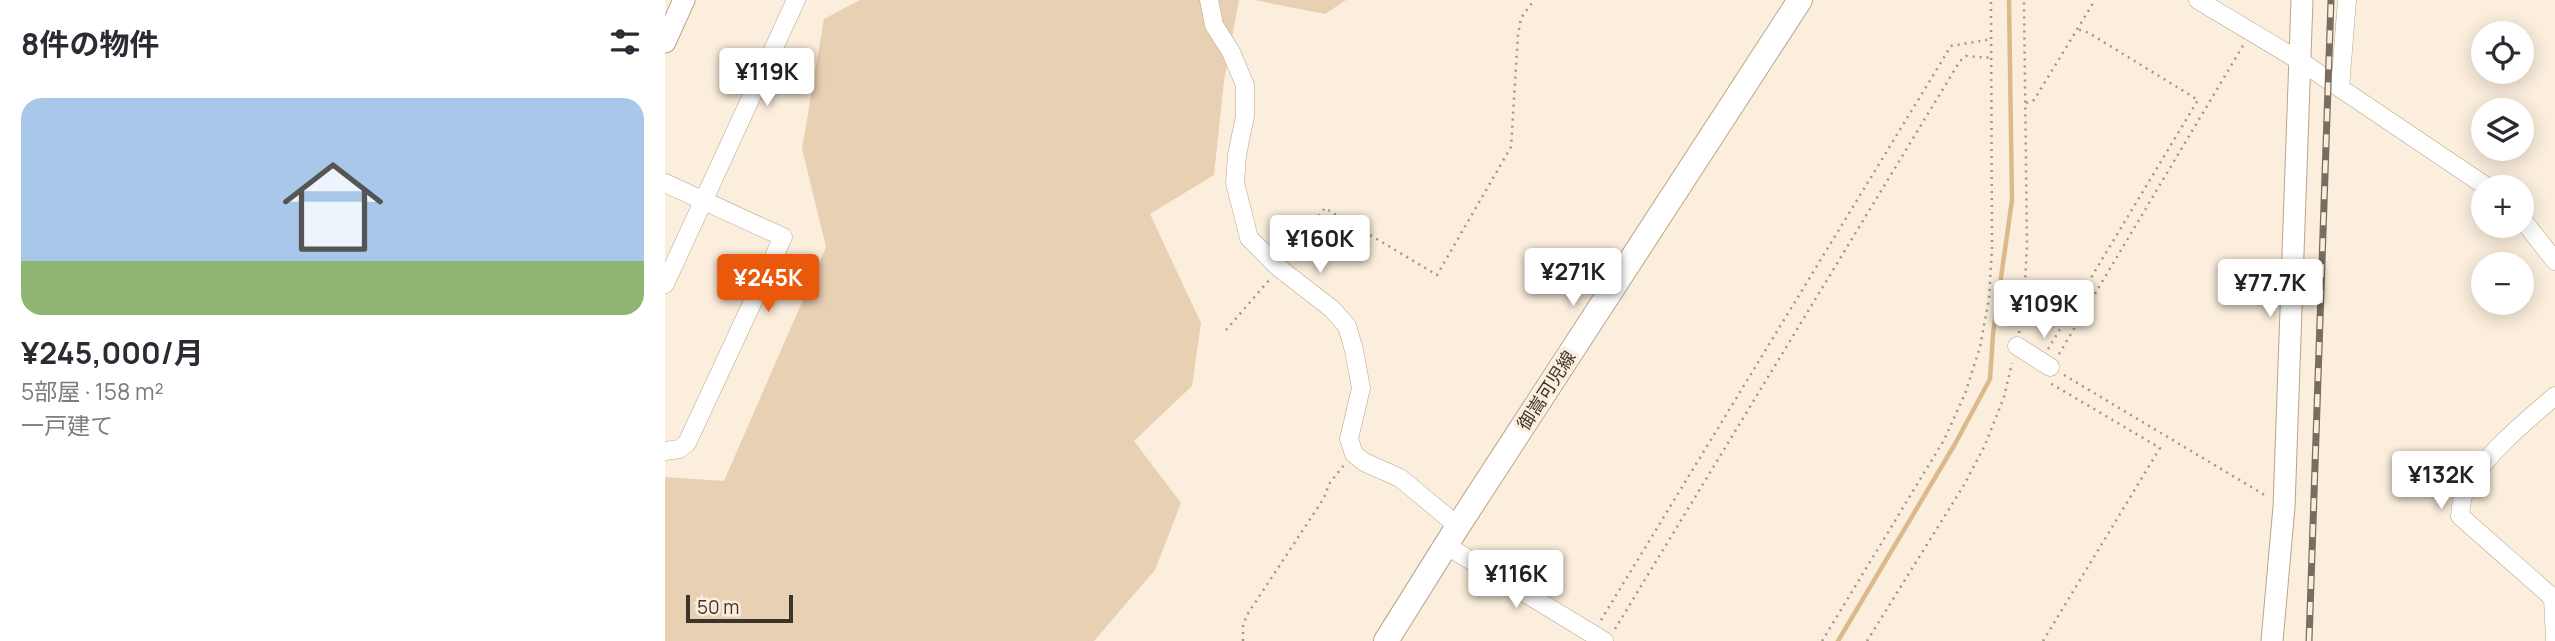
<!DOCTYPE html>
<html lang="ja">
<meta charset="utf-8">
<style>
:root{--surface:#fff;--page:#f7f7f7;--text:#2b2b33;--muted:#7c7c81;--accent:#ea580c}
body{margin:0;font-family:Manrope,"Noto Sans JP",sans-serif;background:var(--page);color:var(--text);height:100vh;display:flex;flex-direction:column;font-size:26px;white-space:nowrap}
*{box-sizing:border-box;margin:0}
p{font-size:23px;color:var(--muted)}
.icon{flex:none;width:38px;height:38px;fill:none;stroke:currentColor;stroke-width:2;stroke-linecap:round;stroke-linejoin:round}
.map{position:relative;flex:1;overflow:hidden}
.side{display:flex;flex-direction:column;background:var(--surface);width:665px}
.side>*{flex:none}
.controls{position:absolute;left:1806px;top:21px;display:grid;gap:14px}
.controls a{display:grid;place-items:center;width:63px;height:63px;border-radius:50%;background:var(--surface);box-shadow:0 4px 18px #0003;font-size:35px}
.scale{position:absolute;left:21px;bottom:18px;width:107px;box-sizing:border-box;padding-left:7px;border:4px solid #3d3429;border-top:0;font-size:19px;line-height:24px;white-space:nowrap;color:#3d3429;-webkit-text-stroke:5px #fceedd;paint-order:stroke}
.price{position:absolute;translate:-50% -60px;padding:0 16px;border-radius:7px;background:#fff;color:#222;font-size:23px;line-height:46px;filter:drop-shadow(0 2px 4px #0008)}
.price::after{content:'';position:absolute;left:50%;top:42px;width:21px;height:16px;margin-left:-10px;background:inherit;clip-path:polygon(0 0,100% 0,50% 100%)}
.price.selected{background:var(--accent);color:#fff}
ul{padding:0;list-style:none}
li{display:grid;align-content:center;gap:14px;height:371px;padding:0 21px}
li span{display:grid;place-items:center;height:217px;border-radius:21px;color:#555}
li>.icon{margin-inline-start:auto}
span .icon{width:126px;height:126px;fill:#fffc;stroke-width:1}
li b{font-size:30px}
h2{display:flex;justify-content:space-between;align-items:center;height:84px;padding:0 21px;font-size:30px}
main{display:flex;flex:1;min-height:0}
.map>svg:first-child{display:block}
</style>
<main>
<section class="side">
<h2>8件の物件<svg class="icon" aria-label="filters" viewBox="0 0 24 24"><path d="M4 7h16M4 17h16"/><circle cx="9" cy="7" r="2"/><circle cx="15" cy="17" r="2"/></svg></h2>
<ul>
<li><span style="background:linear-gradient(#a9c7e8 75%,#8fb573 0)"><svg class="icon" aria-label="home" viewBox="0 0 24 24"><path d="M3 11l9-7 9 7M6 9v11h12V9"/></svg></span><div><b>¥245,000/月</b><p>5部屋 · 158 m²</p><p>一戸建て</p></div></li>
</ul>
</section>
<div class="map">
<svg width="1890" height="641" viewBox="0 0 1890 641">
<rect width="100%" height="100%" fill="#fceedd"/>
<g fill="#e8d0b3">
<polygon points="195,0 574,0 559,81 549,175 485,214 536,323 527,386 469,441 516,503 490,570 429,641 0,641 0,477 59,481 161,247 137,149 159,19"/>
<polygon points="589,0 681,0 660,14"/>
</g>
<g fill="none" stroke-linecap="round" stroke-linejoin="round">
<polyline stroke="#dcb98b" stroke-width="4.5" points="1173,641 1290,444 1325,379 1328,334 1347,200 1344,0"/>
<defs>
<g id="minor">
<polyline points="544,0 549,25 566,52 580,85 580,116 572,155 570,183 584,238 614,268 667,309 682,326 689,350 696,388 684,439 689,454 699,462 735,478 793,526"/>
<polyline points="1533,0 1635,61 1822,187"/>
<polyline points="1675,88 1682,0"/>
<polyline points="0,183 118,237 22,443 14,449 0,451"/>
<polyline points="1857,219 1890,261"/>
<polyline points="0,284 131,0"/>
<polyline points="1352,346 1385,367"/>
<path d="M1890,396C1861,421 1815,458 1799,494C1796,500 1796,509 1795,516L1888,598L1890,639"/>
<polyline points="782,546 939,641"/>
</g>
<g id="tertiary">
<polyline points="0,42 19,0"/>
<polyline points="1607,641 1619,507 1637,0"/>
</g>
<polyline id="secondary" points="721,641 793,526 1135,0"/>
</defs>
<use href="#minor" stroke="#b9a489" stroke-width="19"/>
<use href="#tertiary" stroke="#b9a489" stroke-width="23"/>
<use href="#secondary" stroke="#b9a489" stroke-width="26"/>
<g stroke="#a19687" stroke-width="2.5" stroke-dasharray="2 5" stroke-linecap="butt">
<polyline points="1361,103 1369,100 1430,0"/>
<polyline points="624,255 660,208 772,275 846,147 853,35 856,18 869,0"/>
<polyline points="561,330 605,279"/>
<polyline points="1354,333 1359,302 1362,245 1359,0"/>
<polyline points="1383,349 1533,100 1424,33 1412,29"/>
<polyline points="1394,354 1579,44"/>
<polyline points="1399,375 1603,497"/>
<polyline points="936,620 1286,46 1327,39"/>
<polyline points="950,629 1295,61 1301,56 1327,58"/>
<polyline points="578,641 578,625 582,615 659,498 664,484 679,465"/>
<polyline points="1157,641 1279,440 1300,394 1315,347 1324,299 1327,248 1326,0"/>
<polyline points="1202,641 1299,485 1320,445 1339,397 1347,363"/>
<polyline points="1378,641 1495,448 1385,383"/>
</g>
<use href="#minor" stroke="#fff" stroke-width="18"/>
<use href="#tertiary" stroke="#fff" stroke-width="21"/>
<use href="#secondary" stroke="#fff" stroke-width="24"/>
<defs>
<polyline id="rail" points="1644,641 1666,0"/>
</defs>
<use href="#rail" stroke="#786d60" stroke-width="7"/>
<use href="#rail" stroke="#fceedd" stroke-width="4.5" stroke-dasharray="13" stroke-linecap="butt"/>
</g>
<g text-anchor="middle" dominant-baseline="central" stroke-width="7" stroke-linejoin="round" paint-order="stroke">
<g font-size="18" fill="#3d3429" stroke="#fceedd">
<text transform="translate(881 390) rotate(-57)">御嵩可児線</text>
</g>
</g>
</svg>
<div class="controls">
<a><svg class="icon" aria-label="locate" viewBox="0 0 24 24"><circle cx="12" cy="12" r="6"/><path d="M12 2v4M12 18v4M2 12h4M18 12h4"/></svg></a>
<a><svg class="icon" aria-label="layers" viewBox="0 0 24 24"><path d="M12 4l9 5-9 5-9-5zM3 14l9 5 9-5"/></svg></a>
<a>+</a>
<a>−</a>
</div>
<div class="scale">50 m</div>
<b class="price" style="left:102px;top:108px">¥119K</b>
<b class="price" style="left:655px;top:275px">¥160K</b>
<b class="price" style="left:908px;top:308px">¥271K</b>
<b class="price selected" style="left:103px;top:314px">¥245K</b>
<b class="price" style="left:1605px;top:319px">¥77.7K</b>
<b class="price" style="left:1379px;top:340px">¥109K</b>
<b class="price" style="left:1776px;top:511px">¥132K</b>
<b class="price" style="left:851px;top:610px">¥116K</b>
</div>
</main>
